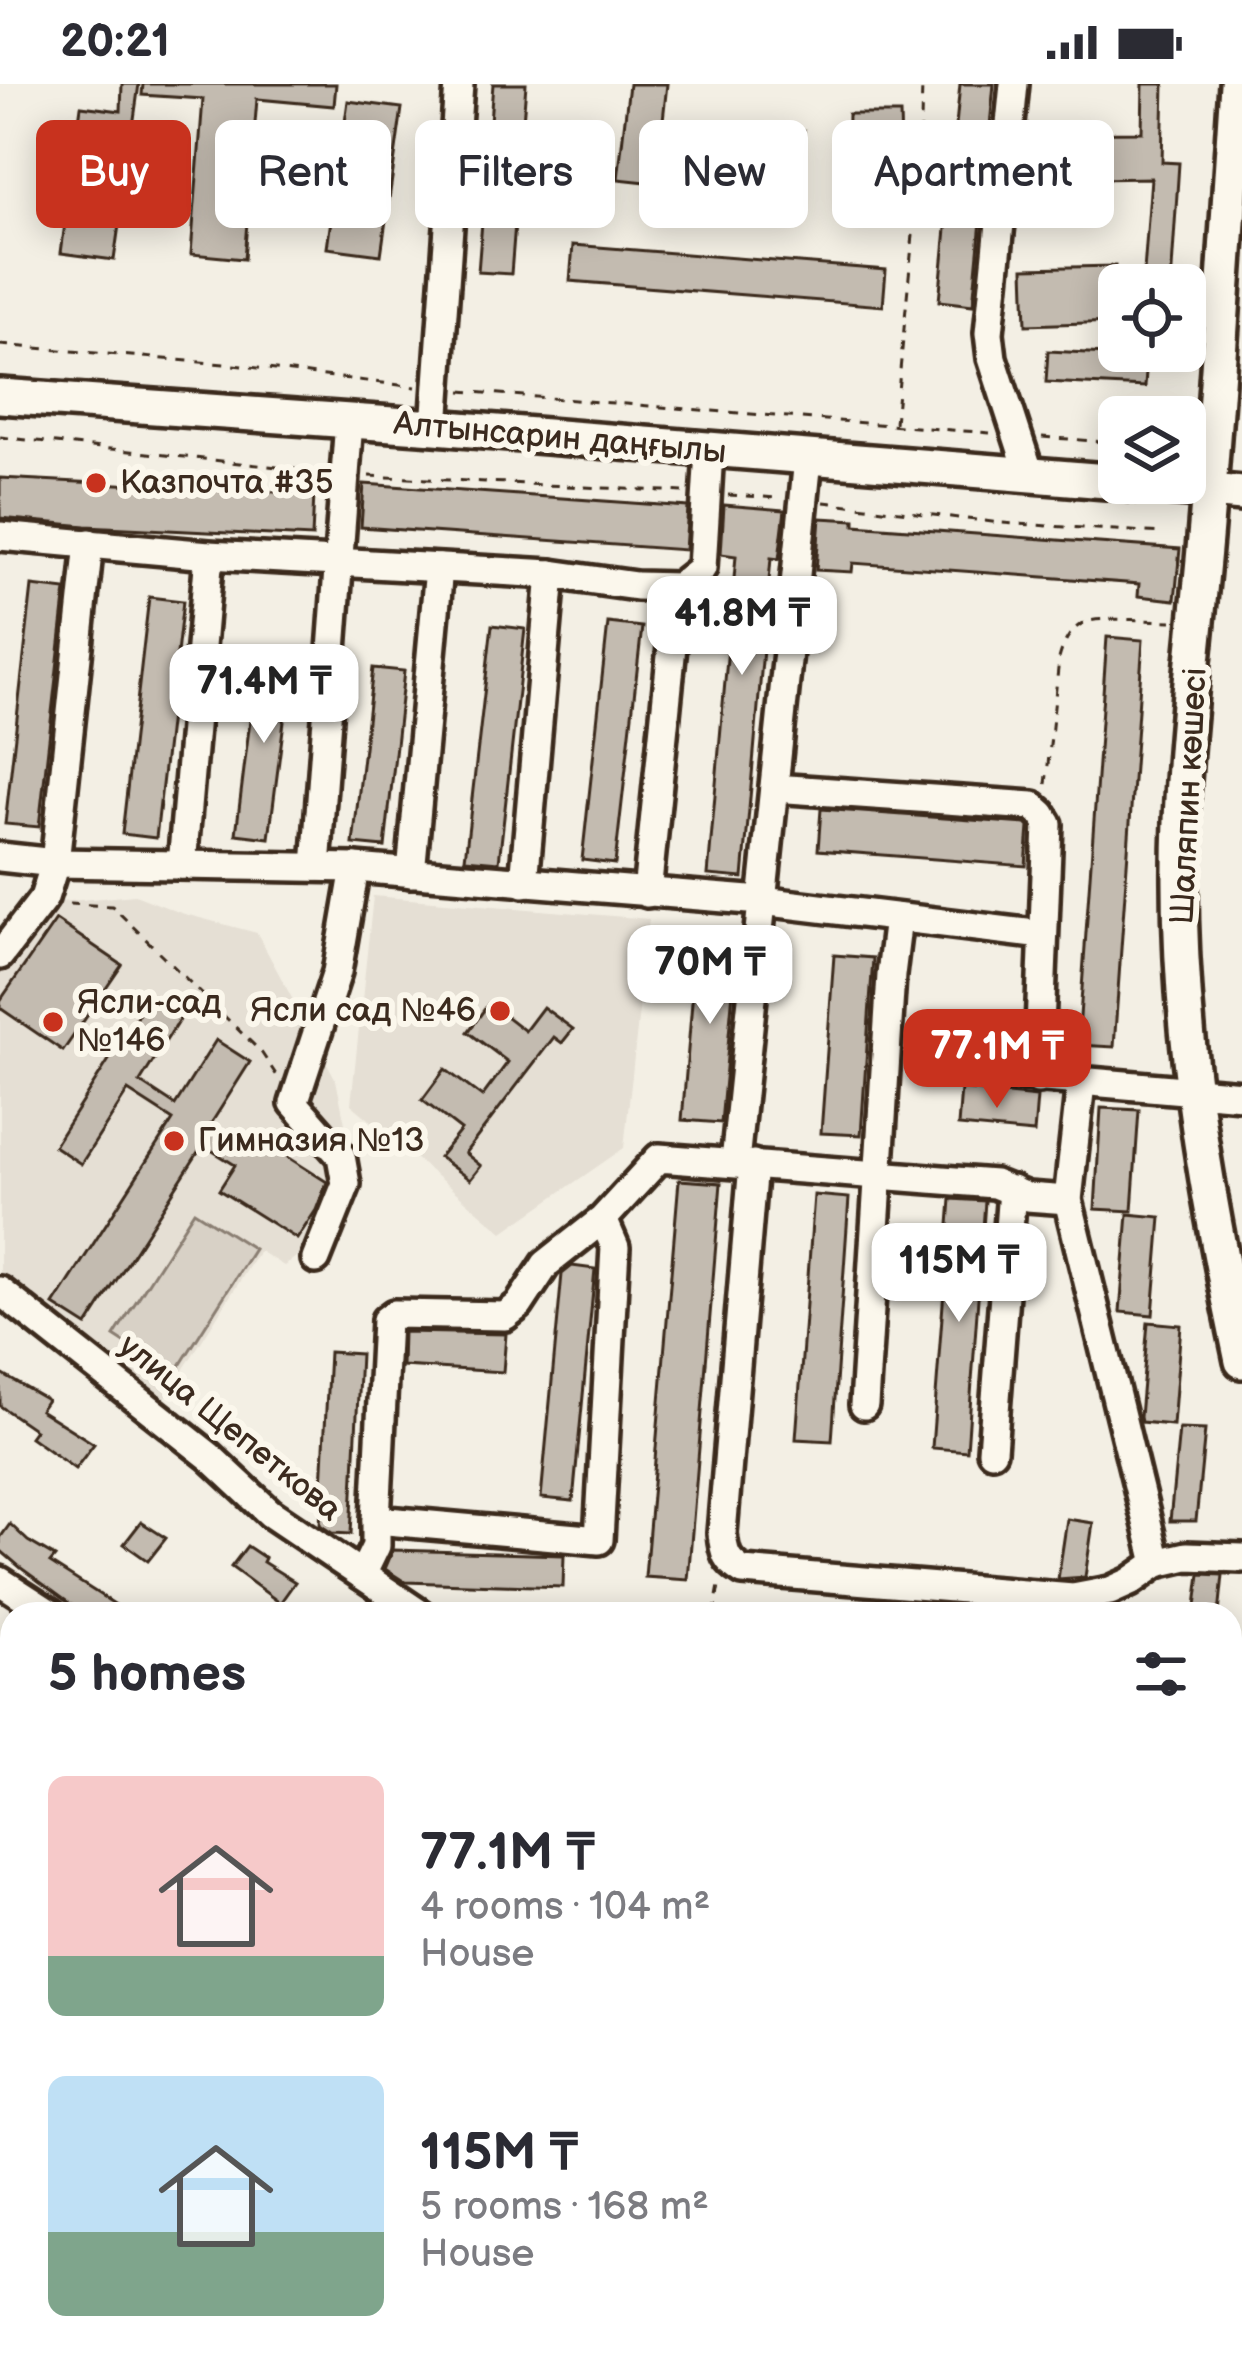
<!DOCTYPE html>
<meta charset="utf-8">
<style>
:root{--surface:#fff;--page:#f2f2f3;--text:#2b2b33;--muted:#7c7c81;--accent:#c8321e}
body{margin:0;font-family:"Balsamiq Sans",sans-serif;background:var(--page);color:var(--text);height:100vh;display:flex;flex-direction:column;font-size:45px;white-space:nowrap}
*{box-sizing:border-box;margin:0}
p{font-size:39px;color:var(--muted)}
.icon{flex:none;width:66px;height:66px;fill:none;stroke:currentColor;stroke-width:2;stroke-linecap:round;stroke-linejoin:round}
.map{position:relative;flex:1;overflow:hidden}
.sheet{position:absolute;left:0px;top:1518px;width:1242px;height:771px;display:flex;flex-direction:column;background:var(--surface);border-radius:36px 36px 0 0;box-shadow:0 6px 30px #0003}
.sheet>*{flex:none}
.guide{position:absolute;left:36px;top:36px;width:1170px;height:108px;display:flex;gap:24px}
.controls{position:absolute;left:1098px;top:180px;display:grid;gap:24px}
.controls a{display:grid;place-items:center;width:108px;height:108px;border-radius:18px;background:var(--surface);box-shadow:0 6px 30px #0003;font-size:60px}
.price{position:absolute;translate:-50% -102px;padding:0 27px;border-radius:24px;background:#fff;color:#222;font-size:39px;line-height:78px;filter:drop-shadow(0 3px 6px #0008)}
.price::after{content:'';position:absolute;left:50%;top:72px;width:36px;height:27px;margin-left:-18px;background:inherit;clip-path:polygon(0 0,100% 0,50% 100%)}
.price.on{background:var(--accent);color:#fff}
ul{padding:0;list-style:none}
li{display:flex;align-items:center;gap:36px;height:300px;padding:0 48px}
li span{display:grid;place-items:center;flex:none;width:336px;height:240px;border-radius:18px;color:#555}
li>.icon{margin-inline-start:auto}
span .icon{width:144px;height:144px;fill:#fffc;stroke-width:1}
li b{font-size:51px}
h2{display:flex;justify-content:space-between;align-items:center;height:144px;padding:0 48px;font-size:51px}
.chip{padding:0 42px;border-radius:18px;background:var(--surface);box-shadow:0 6px 30px #0003;font-size:42px;line-height:108px}
.chip.on{background:var(--accent);color:#fff}
.status{display:flex;justify-content:space-between;align-items:center;height:84px;padding:0 60px;background:var(--surface);direction:ltr}
.status svg{height:33px;fill:currentColor}
.map>svg:first-child{display:block}
</style>
<div class="status"><b>20:21</b><svg viewBox="0 0 49 12"><path d="M0 12V9h3v3zM5 12V6h3v6zM10 12V3h3v9zM15 12V0h3v12zM26 1h20v11H26zM47 4h2v5h-2z"/></svg></div>
<div class="map">
<svg width="1242" height="2287" viewBox="0 0 1242 2287">
<rect width="100%" height="100%" fill="#f3efe4"/>
<filter id="ink" filterUnits="userSpaceOnUse"><feTurbulence type="fractalNoise" baseFrequency=".00833" numOctaves="2"/><feDisplacementMap in="SourceGraphic" scale="24" xChannelSelector="R" yChannelSelector="G"/><feConvolveMatrix kernelMatrix="1 2 1 2 8 2 1 2 1" color-interpolation-filters="sRGB"/></filter>
<g filter="url(#ink)">
<g fill="#e5dfd4">
<polygon points="135,811 181,829 257,849 336,996 355,1088 308,1164 284,1182 259,1167 164,1316 0,1195 0,882 48,819"/>
<polygon points="373,812 649,835 624,1064 503,1148 351,1020"/>
</g>
<polygon fill="#d8d1c6" stroke="#8a7e72" stroke-width="3" points="194,1127 254,1165 174,1291 114,1252"/>
<g fill="#c3bbb0" stroke="#3b2a1e" stroke-width="3">
<polygon points="122,0 139,0 114,176 61,169 81,22 121,27"/>
<polygon points="143,0 336,0 334,22 257,15 244,175 191,170 203,15 142,11"/>
<polygon points="493,0 526,0 511,190 478,188"/>
<polygon points="629,0 667,0 656,99 618,95"/>
<polygon points="960,0 994,0 973,221 939,217"/>
<polygon points="1143,0 1164,0 1162,78 1179,79 1171,201 1143,201 1151,94 1038,96 1037,49 1142,48"/>
<polygon points="348,17 402,24 381,171 327,164"/>
<polygon points="848,30 900,30 902,92 847,90"/>
<polygon points="758,41 804,46 803,100 751,93"/>
<polygon points="573,161 886,186 883,222 570,197"/>
<polygon points="1115,182 1116,238 1026,241 1024,184"/>
<polygon points="1048,267 1147,272 1145,303 1046,298"/>
<polygon points="0,394 314,410 312,453 86,442 0,434"/>
<polygon points="364,400 688,423 685,466 361,443"/>
<polygon points="724,421 785,426 779,475 771,474 743,794 708,791 736,472 721,470"/>
<polygon points="820,434 855,436 855,441 1180,465 1175,516 1138,512 1139,500 853,479 852,488 816,486"/>
<polygon points="32,502 66,506 39,743 5,740"/>
<polygon points="149,513 183,517 156,754 122,750"/>
<polygon points="608,539 642,543 615,780 582,776"/>
<polygon points="492,541 525,545 499,778 465,775"/>
<polygon points="1107,553 1143,556 1114,963 1078,961"/>
<polygon points="258,571 292,575 269,754 236,750"/>
<polygon points="373,584 404,587 385,763 353,760"/>
<polygon points="821,725 1026,740 1029,743 1026,782 818,766"/>
<polygon points="56,836 122,881 63,967 0,924 0,917"/>
<polygon points="698,848 738,852 721,1039 682,1036"/>
<polygon points="834,871 873,874 861,1051 821,1049"/>
<polygon points="149,913 181,933 140,998 175,1021 216,956 250,978 207,1046 247,1071 258,1054 327,1098 316,1126 297,1155 219,1106 235,1081 203,1061 87,1242 54,1221 173,1036 128,1007 81,1080 54,1062"/>
<polygon points="489,919 525,947 543,923 573,945 562,959 554,953 465,1069 481,1082 470,1096 439,1073 461,1046 422,1016 445,985 482,1013 508,978 468,948"/>
<polygon points="961,1005 1037,1013 1034,1049 958,1042"/>
<polygon points="1101,1024 1139,1026 1132,1127 1095,1125"/>
<polygon points="679,1096 721,1099 688,1496 645,1493"/>
<polygon points="814,1111 849,1114 832,1357 796,1355"/>
<polygon points="951,1115 985,1117 967,1367 932,1364"/>
<polygon points="1128,1130 1161,1133 1153,1231 1120,1228"/>
<polygon points="572,1182 595,1185 573,1417 541,1414 562,1190"/>
<polygon points="1148,1238 1181,1241 1173,1341 1141,1338 1140,1333"/>
<polygon points="403,1248 506,1250 503,1288 402,1282"/>
<polygon points="329,1268 360,1270 351,1450 332,1449 320,1441"/>
<polygon points="0,1289 47,1316 40,1326 94,1360 75,1385 30,1353 35,1346 0,1322"/>
<polygon points="1179,1345 1205,1346 1196,1437 1170,1437"/>
<polygon points="1067,1435 1093,1439 1085,1493 1058,1495"/>
<polygon points="141,1438 166,1454 148,1477 124,1460"/>
<polygon points="10,1440 28,1457 55,1473 50,1479 130,1530 84,1530 21,1484 0,1466 0,1454"/>
<polygon points="247,1462 265,1474 263,1478 295,1498 280,1519 231,1483"/>
<polygon points="393,1466 564,1471 563,1503 405,1498 385,1485"/>
<polygon points="1200,1490 1223,1491 1219,1530 1195,1530"/>
</g>
<g fill="none" stroke-linecap="round" stroke-linejoin="round">
<defs>
<g id="minor">
<polyline points="1014,0 989,249 992,274 1030,391"/>
<polyline points="435,343 459,0"/>
<polyline points="0,452 209,471 551,490 636,502 678,503 702,484 709,367"/>
<polyline points="774,704 1033,722 1042,730 1048,740 1038,995"/>
<polyline points="0,773 55,779 355,784 762,817 1043,851"/>
<polyline points="182,781 209,471"/>
<polyline points="316,783 349,337"/>
<polyline points="411,789 439,484"/>
<polyline points="524,799 551,490"/>
<polyline points="647,809 678,503"/>
<polyline points="0,871 44,814 55,779 89,459"/>
<polyline points="962,987 1242,1011"/>
<polyline points="1081,999 1068,1116 1157,1479"/>
<polyline points="735,1078 808,375"/>
<path d="M753,1080L722,1449C724,1469 726,1477 743,1487L1073,1514L1110,1507L1130,1498L1157,1479L1187,1472L1242,1474"/>
<polyline points="603,1135 615,1163 599,1456 376,1436 386,1236 394,1230 505,1232 519,1221 546,1180 603,1135 659,1074 994,1100 1027,1113 1068,1116"/>
<polyline points="316,1175 346,1100 341,1072 294,1019 337,888 355,784"/>
<polyline points="0,1207 209,1372 270,1429 420,1530"/>
<polyline points="864,1321 891,891 898,834"/>
<polyline points="992,1367 1012,1106"/>
<polyline points="362,1491 376,1462 376,1436"/>
<polyline points="0,1497 51,1530"/>
<polyline points="0,1776 12,1783"/>
<polyline points="1230,1845 1239,1782"/>
<polyline points="1230,1943 1242,2004"/>
<polyline points="0,2087 12,2095"/>
<polyline points="1230,2099 1242,2109"/>
<polyline points="309,2277 325,2287"/>
<polyline points="822,2277 837,2287"/>
<polyline points="1113,2277 1125,2287"/>
<polyline points="0,2278 12,2254"/>
<polyline points="742,2287 750,2277"/>
</g>
<g id="major">
<path d="M1237,0C1227,151 1218,303 1205,454C1195,569 1179,684 1180,799C1180,964 1208,1117 1242,1277"/>
<polyline points="0,312 435,343 1119,398"/>
<polyline points="1126,399 1242,410"/>
</g>
</defs>
<use href="#minor" stroke="#3b2a1e" stroke-width="36"/>
<use href="#major" stroke="#3b2a1e" stroke-width="42"/>
<g stroke="#3b2a1e" stroke-width="3" stroke-dasharray="9 9" stroke-linecap="butt">
<polyline points="0,261 225,280 416,303"/>
<polyline points="461,307 990,349"/>
<polyline points="895,339 920,77 922,0"/>
<polyline points="0,353 323,388"/>
<polyline points="1042,353 1119,359"/>
<polyline points="369,392 683,408"/>
<polyline points="728,411 779,414"/>
<polyline points="824,418 1001,439 1163,449"/>
<polyline points="1240,452 1242,452"/>
<path d="M1046,700L1059,575C1063,559 1072,541 1089,537C1106,533 1153,537 1172,537"/>
<polyline points="69,820 112,822 261,968 279,995"/>
<polyline points="714,1530 720,1496"/>
<polyline points="1230,2238 1242,2237"/>
</g>
<use href="#minor" stroke="#fbf7ec" stroke-width="27"/>
<use href="#major" stroke="#fbf7ec" stroke-width="33"/>
</g>
</g>
<g fill="#c8321e" stroke="#fbf7ec" stroke-width="4.5">
<circle cx="96" cy="399" r="12"/>
<circle cx="500" cy="927" r="12"/>
<circle cx="53" cy="938" r="12"/>
<circle cx="174" cy="1057" r="12"/>
</g>
<g text-anchor="middle" dominant-baseline="central" stroke-width="12" stroke-linejoin="round" paint-order="stroke">
<g font-size="33" fill="#3b2a1e" stroke="#fbf7ec">
<text transform="translate(560 354) rotate(5)">Алтынсарин даңғылы</text>
<text transform="translate(1189 712) rotate(-87)">Шаляпин көшесі</text>
<text transform="translate(230 1344) rotate(39)">улица Щепеткова</text>
</g>
<g font-size="33" fill="#3b2a1e" stroke="#fbf7ec" text-anchor="start">
<text x="120" y="399">Казпочта #35</text>
<text x="77" y="919">Ясли-сад<tspan x="77" dy="38">№146</tspan></text>
<text x="476" y="927" text-anchor="end">Ясли сад №46</text>
<text x="198" y="1057">Гимназия №13</text>
</g>
</g>
</svg>
<div class="controls">
<a><svg class="icon" aria-label="locate" viewBox="0 0 24 24"><circle cx="12" cy="12" r="6"/><path d="M12 2v4M12 18v4M2 12h4M18 12h4"/></svg></a>
<a><svg class="icon" aria-label="layers" viewBox="0 0 24 24"><path d="M12 4l9 5-9 5-9-5zM3 14l9 5 9-5"/></svg></a>
</div>
<b class="price" style="left:742px;top:594px">41.8M ₸</b>
<b class="price" style="left:264px;top:662px">71.4M ₸</b>
<b class="price" style="left:710px;top:943px">70M ₸</b>
<b class="price on" style="left:997px;top:1027px">77.1M ₸</b>
<b class="price" style="left:959px;top:1241px">115M ₸</b>
<div class="guide">
<a class="chip on">Buy</a>
<a class="chip">Rent</a>
<a class="chip">Filters</a>
<a class="chip">New</a>
<a class="chip">Apartment</a>
</div>
<section class="sheet">
<h2>5 homes<svg class="icon" aria-label="filters" viewBox="0 0 24 24"><path d="M4 7h16M4 17h16"/><circle cx="9" cy="7" r="2"/><circle cx="15" cy="17" r="2"/></svg></h2>
<ul>
<li><span style="background:linear-gradient(#f6c9c9 75%,#7fa58c 0)"><svg class="icon" aria-label="home" viewBox="0 0 24 24"><path d="M3 11l9-7 9 7M6 9v11h12V9"/></svg></span><div><b>77.1M ₸</b><p>4 rooms · 104 m²</p><p>House</p></div></li>
<li><span style="background:linear-gradient(#bfe0f5 65%,#7fa58c 0)"><svg class="icon" aria-label="home" viewBox="0 0 24 24"><path d="M3 11l9-7 9 7M6 9v11h12V9"/></svg></span><div><b>115M ₸</b><p>5 rooms · 168 m²</p><p>House</p></div></li>
</ul>
</section>
</div>
